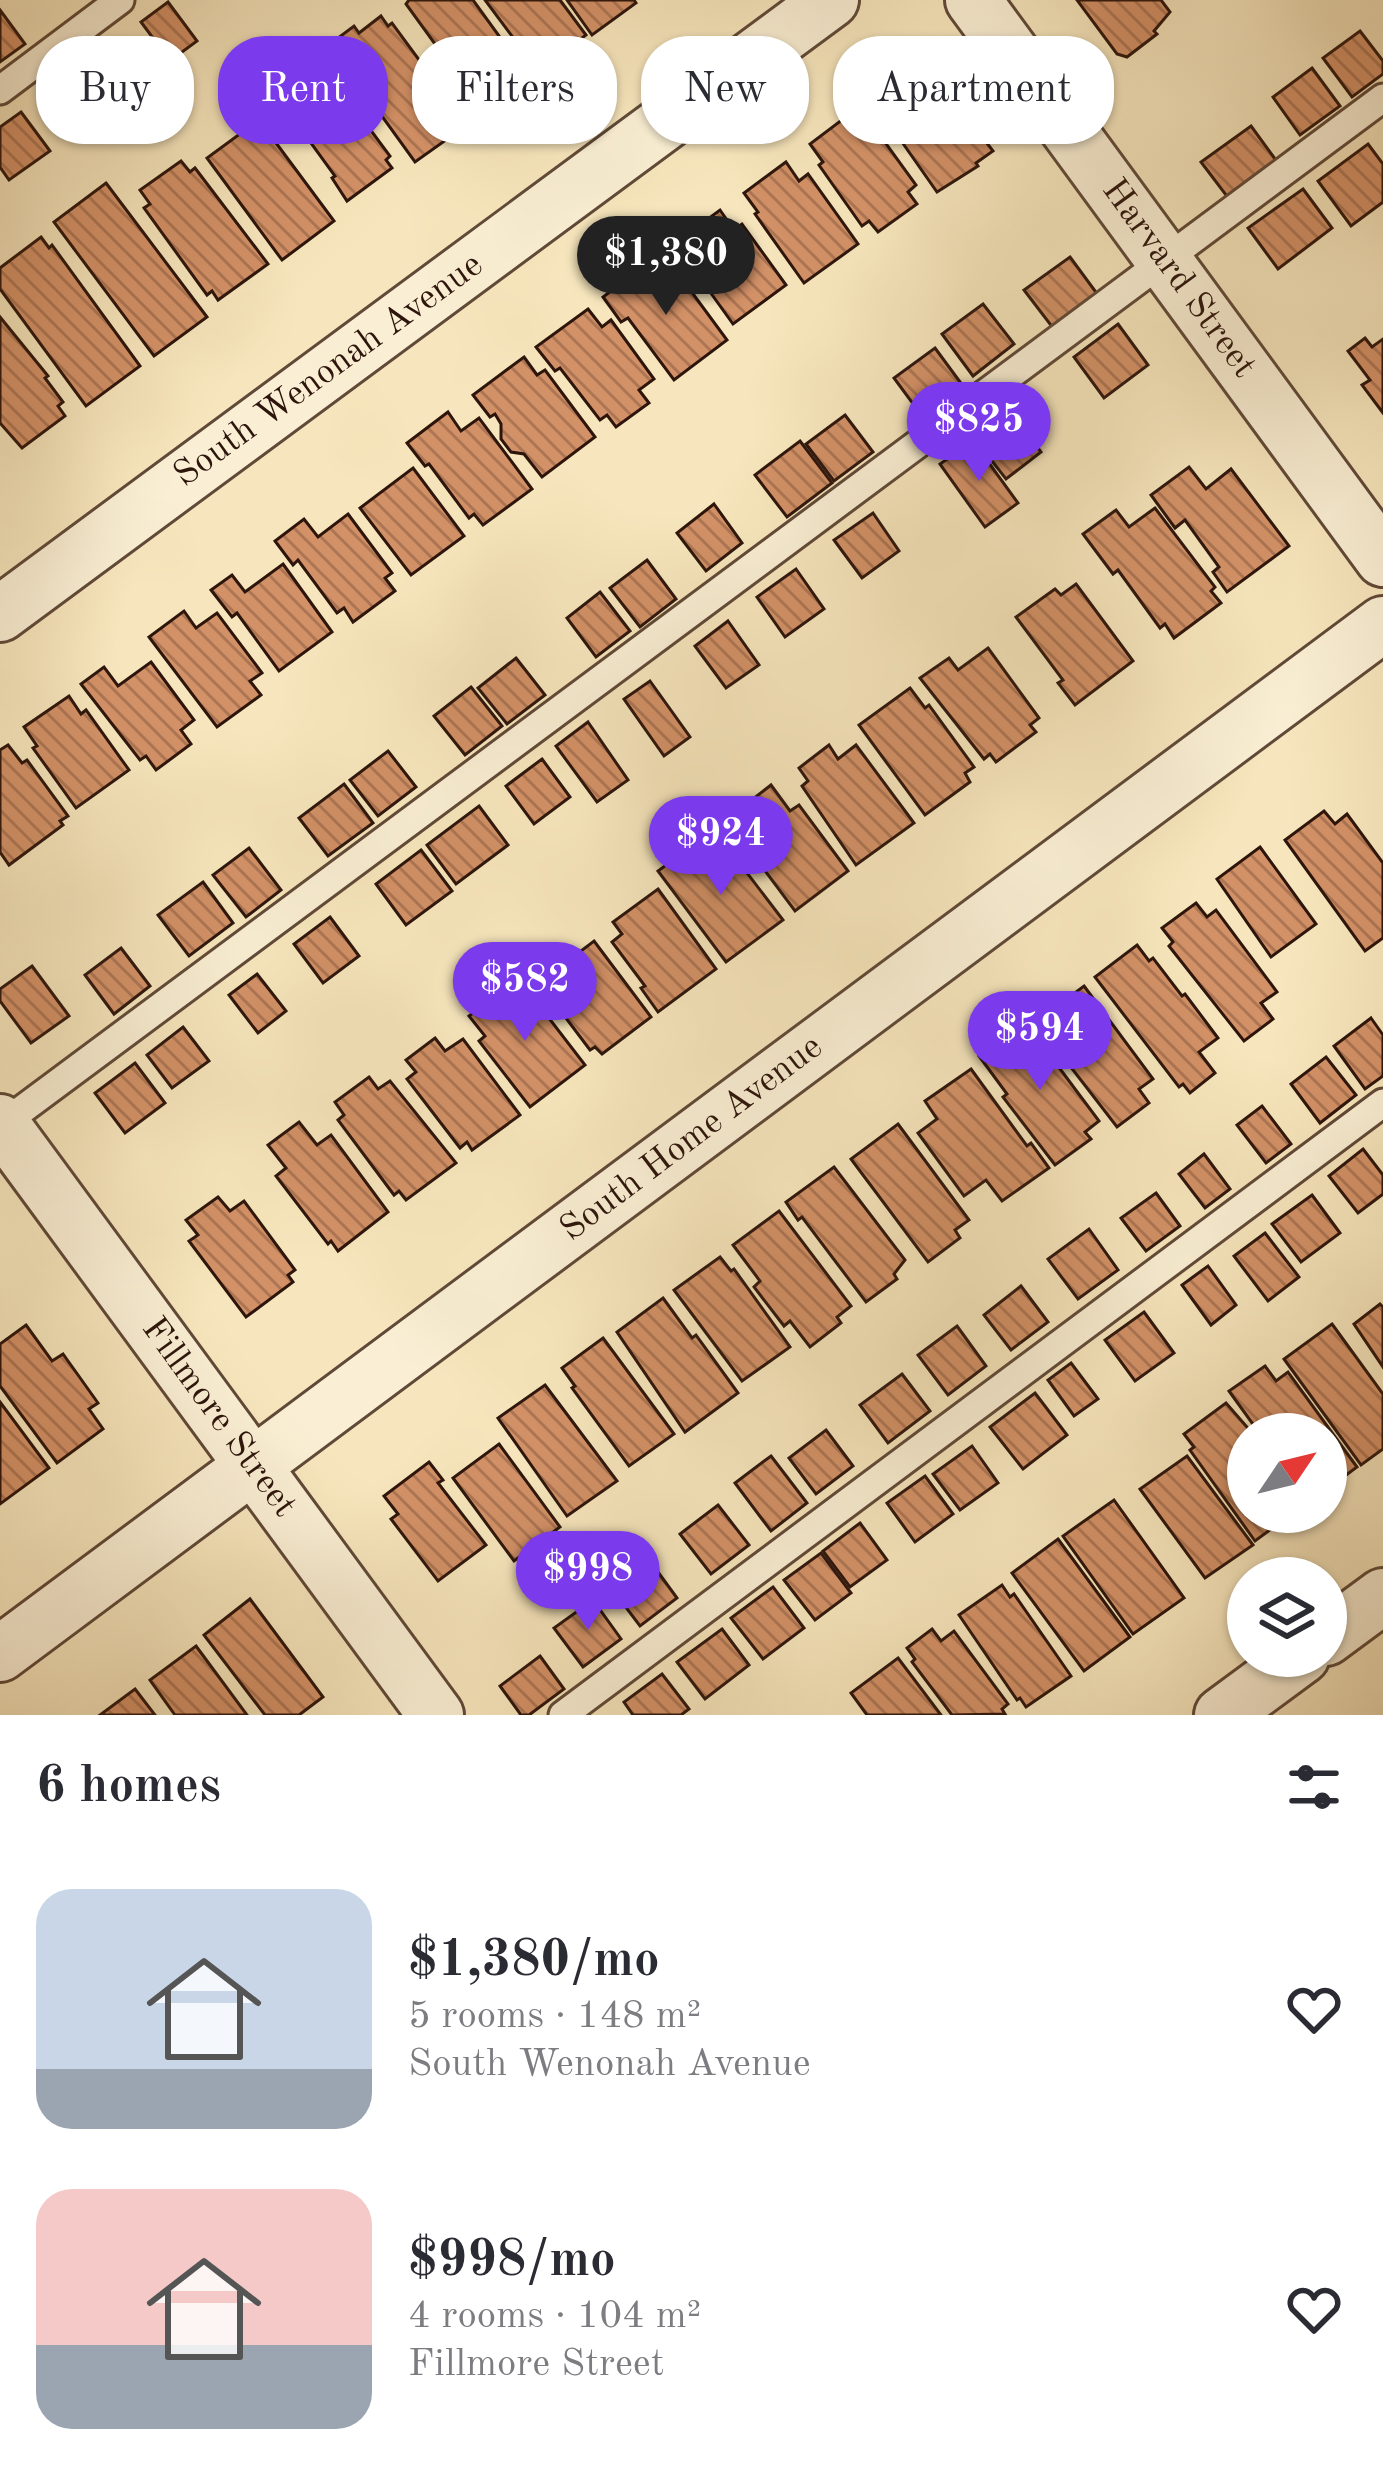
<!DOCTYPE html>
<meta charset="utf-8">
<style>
:root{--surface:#fff;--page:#f2f2f3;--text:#2b2b33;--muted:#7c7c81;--accent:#7c3aed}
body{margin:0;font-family:"Old Standard TT",serif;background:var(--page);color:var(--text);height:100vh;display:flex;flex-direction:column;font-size:45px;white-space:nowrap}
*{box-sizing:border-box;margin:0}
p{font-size:39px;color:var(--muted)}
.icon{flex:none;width:66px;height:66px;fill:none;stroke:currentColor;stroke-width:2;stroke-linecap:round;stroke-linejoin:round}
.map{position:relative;height:1715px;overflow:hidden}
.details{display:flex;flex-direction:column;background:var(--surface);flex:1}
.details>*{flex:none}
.hud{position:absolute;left:36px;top:36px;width:1311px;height:108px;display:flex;gap:24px}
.needle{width:78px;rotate:55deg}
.buttons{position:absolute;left:1227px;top:1413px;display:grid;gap:24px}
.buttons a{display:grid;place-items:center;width:120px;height:120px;border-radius:50%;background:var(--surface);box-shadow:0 3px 9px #0004;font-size:60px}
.price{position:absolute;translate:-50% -102px;padding:0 27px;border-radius:42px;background:var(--accent);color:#fff;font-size:39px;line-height:78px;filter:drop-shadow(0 3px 6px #0008)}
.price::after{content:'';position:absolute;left:50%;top:72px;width:36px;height:27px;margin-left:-18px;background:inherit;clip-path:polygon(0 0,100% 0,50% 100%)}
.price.current{background:#222;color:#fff}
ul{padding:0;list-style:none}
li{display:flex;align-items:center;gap:36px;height:300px;padding:0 36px}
li span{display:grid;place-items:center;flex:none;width:336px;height:240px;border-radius:36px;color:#555}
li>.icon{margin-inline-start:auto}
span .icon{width:144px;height:144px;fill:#fffc;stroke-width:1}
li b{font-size:51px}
h2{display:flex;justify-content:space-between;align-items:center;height:144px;padding:0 36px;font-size:51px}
.tag{padding:0 42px;border-radius:48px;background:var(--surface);box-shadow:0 3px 9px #0004;font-size:42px;line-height:108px}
.tag.current{background:var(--accent);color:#fff}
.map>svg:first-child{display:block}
</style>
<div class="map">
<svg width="1383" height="1715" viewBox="0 0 1383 1715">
<defs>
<pattern id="building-back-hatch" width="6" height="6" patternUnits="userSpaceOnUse" patternTransform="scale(3)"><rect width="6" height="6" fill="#d39167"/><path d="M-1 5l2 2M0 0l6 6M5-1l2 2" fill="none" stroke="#ac7553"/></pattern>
</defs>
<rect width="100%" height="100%" fill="#f7e6bd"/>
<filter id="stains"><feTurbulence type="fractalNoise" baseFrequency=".00167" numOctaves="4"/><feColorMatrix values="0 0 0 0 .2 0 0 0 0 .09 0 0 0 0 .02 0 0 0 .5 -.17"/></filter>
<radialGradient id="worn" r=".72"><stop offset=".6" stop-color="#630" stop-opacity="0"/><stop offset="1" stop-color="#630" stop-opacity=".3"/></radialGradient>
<g fill="url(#building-back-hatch)" stroke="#2d150c" stroke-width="3">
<polygon points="473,0 528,76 482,109 406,4 409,0"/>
<polygon points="485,0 560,0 586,35 538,71"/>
<polygon points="567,0 634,0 636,3 592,35"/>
<polygon points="1077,0 1161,0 1170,12 1154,31 1157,34 1127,57 1117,54"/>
<polygon points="168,2 197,41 170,61 141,22"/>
<polygon points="0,10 25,44 0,62"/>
<polygon points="381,16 388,26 392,23 467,125 415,162 345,65 341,67 326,47 354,26 359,33"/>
<polygon points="1360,31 1383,61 1383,74 1352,97 1323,58"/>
<polygon points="86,62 114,100 77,129 48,91"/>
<polygon points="927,65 993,151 976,163 978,166 937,192 888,122 893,119 879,100"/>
<polygon points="1312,68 1340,106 1300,135 1273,97"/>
<polygon points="326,70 390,156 386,160 392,168 347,201 332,178 335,176 282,103"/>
<polygon points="21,112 50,151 9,180 0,167 0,127"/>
<polygon points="851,113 866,133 874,127 916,185 908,192 917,204 878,232 869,221 862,226 819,165 823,162 810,144"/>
<polygon points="259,120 334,221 282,260 207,158"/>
<polygon points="1251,126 1278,163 1229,199 1201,162"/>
<polygon points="1368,144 1383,164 1383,202 1351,226 1318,181"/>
<polygon points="181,161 190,172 195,168 268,264 218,300 212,291 207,295 144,208 150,204 140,190"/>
<polygon points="786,162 799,181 808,174 858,244 804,283 755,214 758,212 744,193"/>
<polygon points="106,183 207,317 154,356 54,222"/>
<polygon points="1303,189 1332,228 1278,269 1248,228"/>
<polygon points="720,210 734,230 742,224 786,285 733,324 690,264 693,262 678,241"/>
<polygon points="41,237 49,248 52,245 140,366 86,406 0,289 0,268"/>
<polygon points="1070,257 1098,295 1053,328 1024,290"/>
<polygon points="652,260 667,279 677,272 727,340 674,380 628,318 621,322 603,297"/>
<polygon points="983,304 1014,344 973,376 942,334"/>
<polygon points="588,309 602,327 611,320 654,379 639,390 649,403 616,427 607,415 600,420 560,368 555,371 536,347"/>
<polygon points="0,317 48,376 45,378 63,402 58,406 65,416 22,448 0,423"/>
<polygon points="1118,324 1148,365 1104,398 1074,357"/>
<polygon points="1365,338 1372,347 1383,339 1383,413 1362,385 1370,380 1348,351"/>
<polygon points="935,348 963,386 922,416 894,378"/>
<polygon points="524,357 537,375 545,370 595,437 542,477 524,454 511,452 501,439 501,424 495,414 490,417 473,395"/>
<polygon points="1010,410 1041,452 1006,479 974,438"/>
<polygon points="448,412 461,431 479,418 532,489 483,525 474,514 469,518 429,464 425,466 407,443"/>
<polygon points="845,415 873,452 834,481 806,444"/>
<polygon points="800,441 832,483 787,517 755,475"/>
<polygon points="973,441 1018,503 985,527 940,464"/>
<polygon points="1189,467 1206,489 1231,469 1289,546 1227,592 1213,572 1219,567 1185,520 1175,528 1151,495"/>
<polygon points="413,468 464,536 411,575 360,508"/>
<polygon points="714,504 742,543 706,571 677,533"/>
<polygon points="1155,508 1215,587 1211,591 1221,603 1174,638 1165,624 1160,628 1118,570 1113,574 1083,534 1116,510 1129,527"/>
<polygon points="873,513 899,551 862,578 834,540"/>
<polygon points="348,514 392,573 385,578 395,591 353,622 344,608 337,613 298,560 293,565 275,541 304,519 318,537"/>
<polygon points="647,560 676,599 640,627 610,588"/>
<polygon points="283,564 332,632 279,671 237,613 232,617 211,590 232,575 245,592"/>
<polygon points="796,569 824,609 785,637 757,597"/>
<polygon points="1076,584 1133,661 1075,705 1058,683 1063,680 1016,617 1055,589 1061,595"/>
<polygon points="600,592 630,631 596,657 567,618"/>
<polygon points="184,611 196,628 217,613 262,673 250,681 261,695 217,727 149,637"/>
<polygon points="728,621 759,665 726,688 695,646"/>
<polygon points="988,648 1039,718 1030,725 1036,732 996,762 990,754 984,759 920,678 949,658 958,670"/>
<polygon points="516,658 545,695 507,724 478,688"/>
<polygon points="151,662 194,720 181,730 191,744 156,770 146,756 140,760 81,684 104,667 118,686"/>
<polygon points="650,681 690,737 664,756 624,699"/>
<polygon points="471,687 502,726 465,755 434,716"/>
<polygon points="910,688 925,708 929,705 974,767 965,773 970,782 925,815 859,725"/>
<polygon points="69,696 81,714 86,710 129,770 76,808 33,748 37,746 24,727"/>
<polygon points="588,722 628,780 597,802 556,746"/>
<polygon points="8,745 22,763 27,760 68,816 60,821 63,825 9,865 0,852 0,750"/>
<polygon points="829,745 838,759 856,745 914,823 856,865 802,786 808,781 799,768"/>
<polygon points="388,751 416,787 378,816 350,780"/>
<polygon points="542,759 570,797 534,824 506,786"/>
<polygon points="344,784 373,823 328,856 299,818"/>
<polygon points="771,785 790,811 799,805 848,871 795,911 745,844 749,840 730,817"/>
<polygon points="479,806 508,845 456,884 427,845"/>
<polygon points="1324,811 1335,824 1347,814 1383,863 1383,938 1365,951 1285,840"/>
<polygon points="697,842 708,857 725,844 783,920 726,962 658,871"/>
<polygon points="1260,847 1316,924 1271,957 1217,879"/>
<polygon points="249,848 281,890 246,917 213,875"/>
<polygon points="421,850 452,891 406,925 376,884"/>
<polygon points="203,882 233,923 189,956 158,915"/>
<polygon points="658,889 716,969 658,1012 641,988 645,986 612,942 622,934 613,922"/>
<polygon points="1196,903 1207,917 1216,910 1277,992 1261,1003 1273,1019 1244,1041 1169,946 1173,942 1162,928"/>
<polygon points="330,917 359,956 323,983 294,944"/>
<polygon points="594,941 651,1017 602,1054 595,1047 590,1050 538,981 545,976 535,963 557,946 568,961"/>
<polygon points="1137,945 1149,961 1153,958 1182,996 1185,994 1218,1038 1199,1052 1215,1073 1190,1093 1183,1084 1179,1087 1095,977"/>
<polygon points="121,948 150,986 114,1014 85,975"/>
<polygon points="32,966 69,1016 31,1043 0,1001 0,989"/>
<polygon points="257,974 286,1011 258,1033 229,995"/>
<polygon points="515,981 531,1002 535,1000 585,1065 530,1107 479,1041 485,1036 469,1016"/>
<polygon points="1084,986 1153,1079 1139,1089 1149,1103 1117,1127 1036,1022"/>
<polygon points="1371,1018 1383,1035 1383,1076 1365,1089 1334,1046"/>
<polygon points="1025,1022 1099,1121 1085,1132 1091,1139 1055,1165 1003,1097 1007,1094 979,1056"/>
<polygon points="183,1027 209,1061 172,1088 147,1055"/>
<polygon points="435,1038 445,1051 463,1039 520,1115 472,1150 467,1142 460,1148 407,1079 416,1072 406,1060"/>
<polygon points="1326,1057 1356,1095 1320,1123 1291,1084"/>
<polygon points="135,1063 165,1103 125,1133 95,1093"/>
<polygon points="971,1069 1027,1146 1031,1143 1049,1168 1002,1201 986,1180 964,1196 918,1133 937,1119 925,1101"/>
<polygon points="369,1077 378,1089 390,1081 456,1163 406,1200 399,1191 394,1195 338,1120 344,1115 335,1102"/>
<polygon points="1262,1106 1291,1144 1266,1163 1237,1125"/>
<polygon points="299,1122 317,1145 331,1135 388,1212 338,1251 331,1241 328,1244 276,1176 286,1168 268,1145"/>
<polygon points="898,1124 969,1220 955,1230 960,1238 928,1262 851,1159"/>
<polygon points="1363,1149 1383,1175 1383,1194 1358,1213 1329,1176"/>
<polygon points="1204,1154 1230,1189 1205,1208 1179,1174"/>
<polygon points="834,1167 905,1260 894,1274 897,1279 866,1302 802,1217 798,1220 786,1202"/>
<polygon points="1156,1193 1180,1226 1146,1251 1121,1218"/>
<polygon points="1312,1195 1340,1233 1301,1262 1272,1224"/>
<polygon points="218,1197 230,1211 244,1201 295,1270 288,1275 293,1282 246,1317 189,1241 198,1235 186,1220"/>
<polygon points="779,1211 851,1306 837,1317 841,1323 810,1347 790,1321 784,1326 754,1287 760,1281 733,1245"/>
<polygon points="1089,1229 1118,1270 1078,1299 1048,1259"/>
<polygon points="1265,1233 1299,1277 1268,1301 1234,1256"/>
<polygon points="720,1257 731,1271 734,1269 790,1347 742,1381 674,1290"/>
<polygon points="1208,1266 1236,1305 1211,1325 1182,1285"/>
<polygon points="1021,1286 1048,1322 1011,1350 984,1315"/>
<polygon points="663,1298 692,1338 696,1335 738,1393 685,1432 617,1332"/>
<polygon points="1380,1304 1383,1307 1383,1367 1354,1324"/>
<polygon points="1144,1312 1174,1353 1135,1381 1105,1340"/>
<polygon points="1332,1324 1383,1394 1383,1449 1361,1465 1284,1359"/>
<polygon points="26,1325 52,1361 63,1354 98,1403 89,1409 103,1429 57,1463 0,1386 0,1344"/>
<polygon points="957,1326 986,1366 948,1395 918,1355"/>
<polygon points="603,1338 674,1434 629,1466 572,1388 575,1386 562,1368"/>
<polygon points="1071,1363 1098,1399 1074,1416 1048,1380"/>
<polygon points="1265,1366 1276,1381 1288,1372 1357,1467 1326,1490 1326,1434 1260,1434 1229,1391"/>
<polygon points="902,1374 930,1411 888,1443 860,1405"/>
<polygon points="545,1385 617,1481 567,1516 498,1418"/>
<polygon points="1035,1393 1067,1435 1023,1469 990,1427"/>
<polygon points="0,1402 49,1468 0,1504"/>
<polygon points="1226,1403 1253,1434 1248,1434 1248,1512 1294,1512 1255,1541 1190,1450 1194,1447 1184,1434"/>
<polygon points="826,1430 853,1466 816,1494 789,1458"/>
<polygon points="499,1444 560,1527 514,1561 453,1478"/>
<polygon points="972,1446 998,1483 960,1510 933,1474"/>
<polygon points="771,1456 807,1503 771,1531 735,1483"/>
<polygon points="1187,1456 1253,1545 1205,1578 1140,1489"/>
<polygon points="429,1462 443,1480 438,1483 486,1545 438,1581 391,1519 398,1514 384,1496"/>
<polygon points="925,1476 953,1514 915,1542 887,1503"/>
<polygon points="1114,1500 1184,1598 1133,1634 1063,1536"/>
<polygon points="718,1505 749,1545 711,1574 680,1534"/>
<polygon points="860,1523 887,1560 850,1587 823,1551"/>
<polygon points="1058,1539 1130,1637 1084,1671 1012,1573"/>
<polygon points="821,1553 851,1593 815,1620 784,1580"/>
<polygon points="647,1557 677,1598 640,1626 609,1585"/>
<polygon points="1002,1585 1010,1597 1014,1594 1071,1676 1026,1707 1020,1698 1017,1700 959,1615"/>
<polygon points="773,1587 804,1628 763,1659 731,1618"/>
<polygon points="250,1599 323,1697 299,1715 265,1715 204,1635"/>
<polygon points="593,1600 621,1639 583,1667 554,1628"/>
<polygon points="722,1629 749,1665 705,1699 677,1662"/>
<polygon points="932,1629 941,1641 954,1631 1008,1704 1002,1709 1005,1714 952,1715 912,1662 915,1659 907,1648"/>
<polygon points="196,1646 247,1715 175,1715 150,1680"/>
<polygon points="540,1656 564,1689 529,1715 521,1715 500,1686"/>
<polygon points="898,1658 941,1715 867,1715 851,1693"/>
<polygon points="662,1674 689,1709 681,1715 633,1715 624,1702"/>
<polygon points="135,1689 155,1715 100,1715"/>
</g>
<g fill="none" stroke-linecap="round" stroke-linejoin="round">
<defs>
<g id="service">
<polyline points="0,90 120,0"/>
<polyline points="0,1126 1383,98"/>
<polyline points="563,1715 1383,1103"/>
</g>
<g id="minor">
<polyline points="973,0 1383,559"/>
<polyline points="0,614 831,0"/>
<polyline points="0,1122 436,1715"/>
<polyline points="1326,1638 1383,1596"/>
<polyline points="0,1654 1383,624"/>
<polyline points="1222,1715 1302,1656"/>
</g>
</defs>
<use href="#service" stroke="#604938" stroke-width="33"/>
<use href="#minor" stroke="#604938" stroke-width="60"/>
<use href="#service" stroke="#faefd4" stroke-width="27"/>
<use href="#minor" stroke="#faefd4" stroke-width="54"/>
</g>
<g text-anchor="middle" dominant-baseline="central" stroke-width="9" stroke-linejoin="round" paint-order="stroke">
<g font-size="36" fill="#2d150c" stroke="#faefd4">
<text transform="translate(1178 279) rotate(54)">Harvard Street</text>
<text transform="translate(329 371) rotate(-36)">South Wenonah Avenue</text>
<text transform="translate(692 1139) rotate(-37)">South Home Avenue</text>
<text transform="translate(218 1418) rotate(54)">Fillmore Street</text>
</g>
</g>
<rect width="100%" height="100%" filter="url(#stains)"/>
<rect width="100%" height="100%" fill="url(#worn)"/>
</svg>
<div class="buttons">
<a><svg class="needle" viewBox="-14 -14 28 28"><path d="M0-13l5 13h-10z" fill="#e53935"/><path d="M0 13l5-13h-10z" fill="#7c7c81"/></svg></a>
<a><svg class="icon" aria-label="layers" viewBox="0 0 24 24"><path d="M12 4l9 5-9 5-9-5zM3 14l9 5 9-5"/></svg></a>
</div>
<b class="price current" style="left:666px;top:318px">$1,380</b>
<b class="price" style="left:979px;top:484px">$825</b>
<b class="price" style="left:721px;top:898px">$924</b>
<b class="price" style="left:525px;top:1044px">$582</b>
<b class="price" style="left:1040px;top:1093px">$594</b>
<b class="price" style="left:588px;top:1633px">$998</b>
<div class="hud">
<a class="tag">Buy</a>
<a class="tag current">Rent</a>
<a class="tag">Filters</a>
<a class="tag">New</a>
<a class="tag">Apartment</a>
</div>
</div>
<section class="details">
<h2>6 homes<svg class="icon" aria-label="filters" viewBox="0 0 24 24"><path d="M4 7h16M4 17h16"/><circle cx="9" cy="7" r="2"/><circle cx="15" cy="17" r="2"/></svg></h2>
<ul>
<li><span style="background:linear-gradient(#c9d6e8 75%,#9aa5b1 0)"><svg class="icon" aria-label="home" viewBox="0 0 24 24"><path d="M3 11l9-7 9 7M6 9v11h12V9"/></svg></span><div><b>$1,380/mo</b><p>5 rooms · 148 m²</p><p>South Wenonah Avenue</p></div><svg class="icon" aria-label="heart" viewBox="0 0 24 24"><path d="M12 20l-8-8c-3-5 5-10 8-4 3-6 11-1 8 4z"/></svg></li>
<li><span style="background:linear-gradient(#f6c9c9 65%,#9aa5b1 0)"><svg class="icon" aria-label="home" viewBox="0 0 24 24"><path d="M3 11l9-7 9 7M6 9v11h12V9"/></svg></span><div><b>$998/mo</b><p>4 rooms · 104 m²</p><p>Fillmore Street</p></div><svg class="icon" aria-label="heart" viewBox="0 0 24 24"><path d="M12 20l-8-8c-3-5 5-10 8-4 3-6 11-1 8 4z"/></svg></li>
</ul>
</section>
